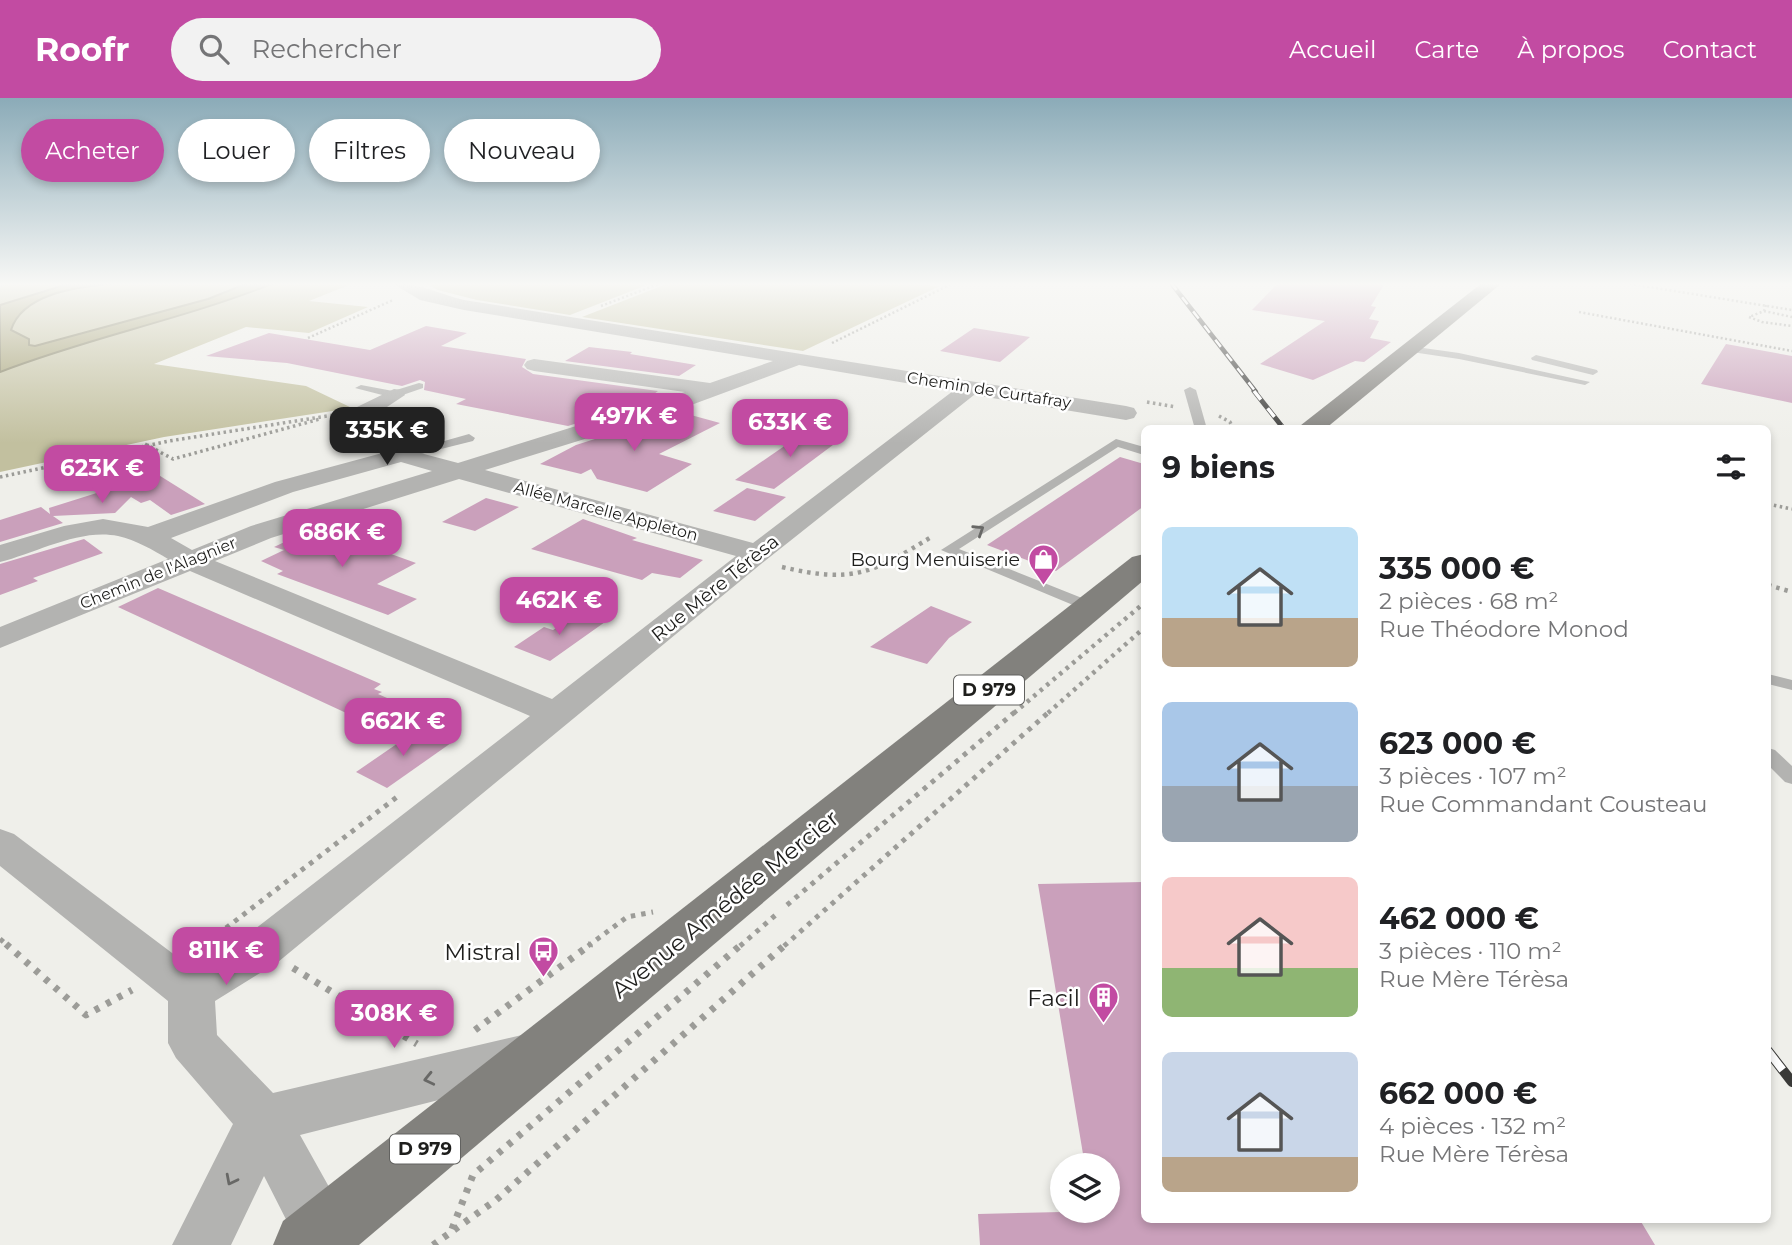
<!DOCTYPE html>
<html lang="fr">
<meta charset="utf-8">
<style>
:root{--surface:#fff;--page:#f2f2f2;--text:#202124;--muted:#757577;--accent:#c24ba2}
body{margin:0;font-family:Montserrat,sans-serif;background:var(--page);color:var(--text);height:100vh;display:flex;flex-direction:column;font-size:26px;white-space:nowrap}
*{box-sizing:border-box;margin:0}
p{font-size:23px;color:var(--muted)}
.icon{flex:none;width:38px;height:38px;fill:none;stroke:currentColor;stroke-width:2;stroke-linecap:round;stroke-linejoin:round}
.map{position:relative;flex:1;overflow:hidden}
.details{position:absolute;left:1141px;top:327px;width:630px;height:798px;display:flex;flex-direction:column;background:var(--surface);border-radius:10px;box-shadow:0 4px 10px #0003}
.details>*{flex:none}
.hud{position:absolute;left:21px;top:21px;width:665px;height:63px;display:flex;gap:14px}
.tools{position:absolute;left:1050px;top:1055px;display:grid;gap:14px}
.tools a{display:grid;place-items:center;width:70px;height:70px;border-radius:50%;background:var(--surface);box-shadow:0 4px 10px #0003;font-size:35px}
.price{position:absolute;translate:-50% -60px;padding:0 16px;border-radius:14px;background:var(--accent);color:#fff;font-size:23px;line-height:46px;filter:drop-shadow(0 2px 4px #0008)}
.price::after{content:'';position:absolute;left:50%;top:42px;width:21px;height:16px;margin-left:-10px;background:inherit;clip-path:polygon(0 0,100% 0,50% 100%)}
.price.active{background:#222;color:#fff}
ul{padding:0;list-style:none}
li{display:flex;align-items:center;gap:21px;height:175px;padding:0 21px}
li span{display:grid;place-items:center;flex:none;width:196px;height:140px;border-radius:10px;color:#555}
li>.icon{margin-inline-start:auto}
span .icon{width:84px;height:84px;fill:#fffc;stroke-width:1}
li b{font-size:30px}
h2{display:flex;justify-content:space-between;align-items:center;height:84px;padding:0 21px;font-size:30px}
.pill{padding:0 24px;border-radius:32px;background:var(--surface);box-shadow:0 4px 10px #0003;font-size:24px;line-height:63px}
.pill.active{background:var(--accent);color:#fff}
header{display:flex;align-items:center;gap:42px;box-sizing:border-box;height:98px;padding:0 35px;background:var(--accent);color:#fff}
header strong{font-size:33px}
nav{display:flex;gap:38px;margin-inline-start:auto;font-size:24px}
.search{width:490px;height:63px;background:var(--page);display:flex;align-items:center;gap:18px;box-sizing:border-box;padding:0 24px;border-radius:38px;color:var(--muted);font-size:26px}
.map>svg:first-child{display:block}
</style>
<header>
<strong>Roofr</strong>
<div class="search"><svg class="icon" aria-label="search" viewBox="0 0 24 24"><circle cx="10" cy="10" r="6"/><path d="M15 15l6 6"/></svg>Rechercher</div>
<nav><a>Accueil</a><a>Carte</a><a>À propos</a><a>Contact</a></nav>
</header>
<div class="map">
<svg width="1792" height="1147" viewBox="0 0 1792 1147">
<rect width="100%" height="100%" fill="#efefea"/>
<g fill="#c2c09f">
<polygon points="0,185 72,185 0,207"/>
<path d="M115,185H248L208,201L35,248L29,247L11,232C25,194 79,189 115,185Z"/>
<path d="M274,185H354L309,203L368,209L309,235L246,229L154,266L306,288L352,310L164,339L0,374V274C89,238 185,220 274,185Z"/>
<polygon points="425,185 652,185 570,217 477,202 438,192"/>
<polygon points="669,185 905,185 940,188 803,253 582,219"/>
</g>
<path fill="#a19d70" stroke="#7a7757" stroke-width="2" d="M71,185H114C81,189 23,194 11,232L29,241V247L35,248L208,201L248,185H274C185,221 90,239 0,274V207Z"/>
<g fill="#caa0bb">
<polygon points="1278,185 1385,185 1371,208 1376,209 1369,221 1379,223 1370,240 1391,244 1364,264 1355,263 1313,282 1260,266 1325,223 1252,212"/>
<polygon points="426,228 467,235 441,248 526,261 522,269 533,276 658,293 643,304 568,328 456,306 466,301 424,292 425,284 420,282 402,288 287,265 206,258 269,235 370,252"/>
<polygon points="974,230 1030,239 1000,264 940,253"/>
<polygon points="1726,246 1792,258 1792,305 1701,286"/>
<polygon points="589,249 632,254 630,256 696,267 679,278 565,263"/>
<polygon points="680,314 720,325 659,356 692,366 647,394 597,381 591,371 581,376 540,366 576,347"/>
<polygon points="809,331 845,338 774,391 735,382"/>
<polygon points="1120,359 1144,366 1144,408 1056,473 987,447"/>
<polygon points="157,376 205,406 171,417 150,402 141,405 131,399 115,415 53,418 63,425 0,444 0,422 41,409 50,416 49,410"/>
<polygon points="747,390 786,399 755,423 713,413"/>
<polygon points="486,400 519,409 475,433 442,424"/>
<polygon points="583,421 637,440 632,442 703,462 680,480 652,475 642,482 531,451"/>
<polygon points="316,429 416,465 377,486 417,501 388,517 277,476 283,473 261,463 284,452 274,449"/>
<polygon points="84,441 103,455 33,480 38,483 0,497 0,466"/>
<polygon points="158,490 381,586 374,591 382,594 378,596 387,600 357,620 118,509"/>
<polygon points="931,508 972,524 949,540 927,566 870,549"/>
<polygon points="579,515 605,524 550,563 514,549 544,529 553,532"/>
<polygon points="420,630 451,645 387,690 356,674"/>
<polygon points="1144,784 1144,1122 1640,1122 1655,1147 980,1147 978,1116 1108,1113 1108,1068 1085,1068 1038,786"/>
</g>
<g fill="none" stroke-linecap="round" stroke-linejoin="round">
<g stroke="#9c9c98" stroke-width="2.5" stroke-dasharray="2 2.5" stroke-linecap="butt">
<polyline points="1625,185 1792,212"/>
<polyline points="1766,207 1764,213 1749,219 1762,224 1792,228"/>
<polyline points="601,208 661,185"/>
<polyline points="1764,213 1792,219"/>
<polyline points="1579,214 1792,253"/>
<polyline points="308,240 393,202"/>
<polyline points="832,245 953,185"/>
</g>
<g stroke="#9c9c98" stroke-width="3.5" stroke-dasharray="2.5 3.5" stroke-linecap="butt">
<polyline points="1147,304 1176,309"/>
<polyline points="1219,318 1230,324 1233,331"/>
<polyline points="145,346 173,361 320,321"/>
<polyline points="0,379 169,343 340,316"/>
<polyline points="1768,406 1792,411"/>
</g>
<g stroke="#9c9c98" stroke-width="4.5" stroke-dasharray="3.5 5" stroke-linecap="butt">
<path d="M782,469C854,486 872,475 933,438"/>
<polyline points="1768,487 1792,494"/>
<polyline points="1014,615 1144,505"/>
<polyline points="1048,615 1144,530"/>
</g>
<g stroke="#9c9c98" stroke-width="5" stroke-dasharray="4.5 6" stroke-linecap="butt">
<polyline points="787,807 1016,613"/>
<polyline points="226,830 397,699"/>
<polyline points="0,841 8,848"/>
<polyline points="588,848 627,819 653,814"/>
<polyline points="740,848 778,815"/>
<polyline points="784,848 1050,613"/>
</g>
<g stroke="#9c9c98" stroke-width="7" stroke-dasharray="5 8" stroke-linecap="butt">
<polyline points="6,846 86,917 132,892"/>
<polyline points="293,870 417,946"/>
<polyline points="475,932 591,846"/>
<polyline points="452,1131 473,1077 742,846"/>
<polyline points="433,1147 496,1102 786,846"/>
</g>
<g fill="#b3b3b1" fill-rule="evenodd">
<polygon points="0,185 10,185 0,190"/>
<polygon points="1409,248 1459,255 1590,284 1585,287 1459,261 1405,253 1404,251"/>
<polygon points="1536,257 1597,272 1598,274 1593,277 1532,262 1531,260"/>
<polygon points="419,285 423,286 423,290 394,300 355,290 361,287 393,293"/>
<polygon points="1190,289 1196,292 1207,331 1195,331 1184,292"/>
<polygon points="469,336 475,340 473,343 401,361 395,357"/>
<polygon points="1116,341 1144,349 1144,357 1118,349 959,451 1097,506 1099,509 1097,512 1085,512 941,452"/>
<polygon points="1768,576 1792,582 1792,592 1768,586"/>
<polygon points="1768,650 1775,652 1792,668 1792,686 1785,684 1768,667"/>
</g>
<path fill="#b3b3b1" fill-rule="evenodd" d="M392,185C416,184 440,196 464,202L1126,308L1134,310L1137,315L1134,320L1126,322L974,297L761,466L278,864L215,903L217,937L273,995L522,937L540,943L547,959L540,975L522,981L300,1037L343,1114L352,1134L346,1147H299L264,1078L231,1147H172L233,1026L176,960L168,945V903L0,768V731L14,736L192,870L246,838L530,618L190,473L0,550V529L168,461C153,452 136,442 118,438C80,430 36,455 0,464V447L64,428L103,421L148,429L275,384L386,354L354,314L357,309L394,291L402,292L405,297L378,315L409,352L458,365L685,294L534,273L527,271L524,267L527,263L534,261L710,285L773,263L464,212L420,202ZM799,267L953,293L753,445L485,372L675,313ZM401,364L432,373L251,428L192,452L171,440L293,394ZM459,381L736,458L552,601L215,463L271,440Z"/>
<g fill="#82817d" fill-rule="evenodd">
<polygon points="1482,185 1502,185 1325,331 1296,331"/>
<polygon points="1144,456 1144,482 359,1147 273,1147 283,1123 1132,459"/>
</g>
<defs>
<polyline id="rail-far2" points="1171,185 1256,294"/>
<polyline id="rail-far1" points="1254,293 1284,331"/>
<polyline id="rail" points="1768,953 1792,984"/>
</defs>
<use href="#rail-far2" stroke="#3a3a38" stroke-width="4.5"/>
<use href="#rail-far1" stroke="#3a3a38" stroke-width="5"/>
<use href="#rail" stroke="#3a3a38" stroke-width="10"/>
<use href="#rail-far2" stroke="#fff" stroke-width="2.5" stroke-dasharray="9" stroke-linecap="butt"/>
<use href="#rail-far1" stroke="#fff" stroke-width="3.5" stroke-dasharray="11" stroke-linecap="butt"/>
<use href="#rail" stroke="#fff" stroke-width="8" stroke-dasharray="24" stroke-linecap="butt"/>
</g>
<defs><path id="oneway-chevron" d="M-2-3.5L2.5 0L-2 3.5" fill="none" stroke-width="1.6" stroke-linecap="round" stroke-linejoin="round" transform="scale(1.75)"/></defs>
<g stroke="#686866">
<use href="#oneway-chevron" transform="translate(979 432) rotate(-33)"/>
<use href="#oneway-chevron" transform="translate(429 981) rotate(167)"/>
<use href="#oneway-chevron" transform="translate(231 1082) rotate(117)"/>
</g>
<linearGradient id="sky" x2="0" y2="1"><stop stop-color="#8babb8"/><stop offset="0.54" stop-color="#f8f8f6"/><stop offset="1" stop-color="#f8f8f6" stop-opacity="0"/></linearGradient>
<rect width="1792" height="345" fill="url(#sky)"/>
<defs>
<symbol id="shop-pin" viewBox="-11 -11 22 30"><path d="M0 17L-7.5 6A9.5 9.5 0 1 1 7.5 6Z" fill="#c24ba2" stroke="#fff"/><path d="M-5-2.5h2.3a2.7 3.5 0 0 1 5.4 0H5L5.5 6h-11ZM-1.5-2.5h3a1.5 2.3 0 0 0-3 0Z" fill="#fff"/></symbol>
<symbol id="bus-pin" viewBox="-11 -11 22 30"><path d="M0 17L-7.5 6A9.5 9.5 0 1 1 7.5 6Z" fill="#c24ba2" stroke="#fff"/><path d="M-5-6H5V4H4V6H2V4H-2V6H-4V4H-5ZM-3.5-4V0h7V-4ZM-3.5 1.2v1.5H-2V1.2ZM2 1.2v1.5H3.5V1.2Z" fill="#fff"/></symbol>
<symbol id="building-pin" viewBox="-11 -11 22 30"><path d="M0 17L-7.5 6A9.5 9.5 0 1 1 7.5 6Z" fill="#c24ba2" stroke="#fff"/><path d="M-4-6H4V6H1V3H-1V6H-4ZM-2.5-4.3h1.7v1.8h-1.7ZM.8-4.3h1.7v1.8H.8ZM-2.5-1h1.7V.8h-1.7ZM.8-1h1.7V.8H.8Z" fill="#fff"/></symbol>
</defs>
<g fill-rule="evenodd">
<use href="#shop-pin" x="1026" y="444" width="35" height="47"/>
<use href="#bus-pin" x="526" y="836" width="35" height="47"/>
<use href="#building-pin" x="1086" y="882" width="35" height="47"/>
</g>
<g text-anchor="middle" dominant-baseline="central" stroke-width="5" stroke-linejoin="round" paint-order="stroke">
<g font-size="16" fill="#1e1e1c" stroke="#fff">
<text transform="translate(989 292) rotate(9)">Chemin de Curtafray</text>
<text transform="translate(606 413) rotate(15)">Allée Marcelle Appleton</text>
<text transform="translate(158 475) rotate(-22)">Chemin de l'Alagnier</text>
</g>
<g fill="#fff" stroke="#626260" stroke-width="2">
<rect x="954" y="577.5" width="70" height="29" rx="5"/>
<rect x="390" y="1036.5" width="70" height="29" rx="5"/>
</g>
<g font-size="18" font-weight="bold" fill="#1e1e1c">
<text x="989" y="592">D 979</text>
<text x="425" y="1051">D 979</text>
</g>
<g font-size="19" fill="#1e1e1c" stroke="#fff" text-anchor="end">
<text x="1020" y="461">Bourg Menuiserie</text>
</g>
<g font-size="19" fill="#1e1e1c" stroke="#fff">
<text transform="translate(715 490) rotate(-39)">Rue Mère Térèsa</text>
</g>
<g font-size="23" fill="#1e1e1c" stroke="#fff">
<text transform="translate(725 806) rotate(-39)">Avenue Amédée Mercier</text>
</g>
<g font-size="23" fill="#1e1e1c" stroke="#fff" text-anchor="end">
<text x="521" y="854">Mistral</text>
<text x="1080" y="900">Facil</text>
</g>
</g>
</svg>
<div class="tools">
<a><svg class="icon" aria-label="layers" viewBox="0 0 24 24"><path d="M12 4l9 5-9 5-9-5zM3 14l9 5 9-5"/></svg></a>
</div>
<b class="price" style="left:634px;top:355px">497K €</b>
<b class="price" style="left:790px;top:361px">633K €</b>
<b class="price active" style="left:387px;top:369px">335K €</b>
<b class="price" style="left:102px;top:407px">623K €</b>
<b class="price" style="left:342px;top:471px">686K €</b>
<b class="price" style="left:559px;top:539px">462K €</b>
<b class="price" style="left:403px;top:660px">662K €</b>
<b class="price" style="left:226px;top:889px">811K €</b>
<b class="price" style="left:394px;top:952px">308K €</b>
<div class="hud">
<a class="pill active">Acheter</a>
<a class="pill">Louer</a>
<a class="pill">Filtres</a>
<a class="pill">Nouveau</a>
</div>
<section class="details">
<h2>9 biens<svg class="icon" aria-label="filters" viewBox="0 0 24 24"><path d="M4 7h16M4 17h16"/><circle cx="9" cy="7" r="2"/><circle cx="15" cy="17" r="2"/></svg></h2>
<ul>
<li><span style="background:linear-gradient(#bfe0f5 65%,#b9a48a 0)"><svg class="icon" aria-label="home" viewBox="0 0 24 24"><path d="M3 11l9-7 9 7M6 9v11h12V9"/></svg></span><div><b>335 000 €</b><p>2 pièces · 68 m²</p><p>Rue Théodore Monod</p></div></li>
<li><span style="background:linear-gradient(#a9c7e8 60%,#9aa5b1 0)"><svg class="icon" aria-label="home" viewBox="0 0 24 24"><path d="M3 11l9-7 9 7M6 9v11h12V9"/></svg></span><div><b>623 000 €</b><p>3 pièces · 107 m²</p><p>Rue Commandant Cousteau</p></div></li>
<li><span style="background:linear-gradient(#f6c9c9 65%,#8fb573 0)"><svg class="icon" aria-label="home" viewBox="0 0 24 24"><path d="M3 11l9-7 9 7M6 9v11h12V9"/></svg></span><div><b>462 000 €</b><p>3 pièces · 110 m²</p><p>Rue Mère Térèsa</p></div></li>
<li><span style="background:linear-gradient(#c9d6e8 75%,#b9a48a 0)"><svg class="icon" aria-label="home" viewBox="0 0 24 24"><path d="M3 11l9-7 9 7M6 9v11h12V9"/></svg></span><div><b>662 000 €</b><p>4 pièces · 132 m²</p><p>Rue Mère Térèsa</p></div></li>
</ul>
</section>
</div>
